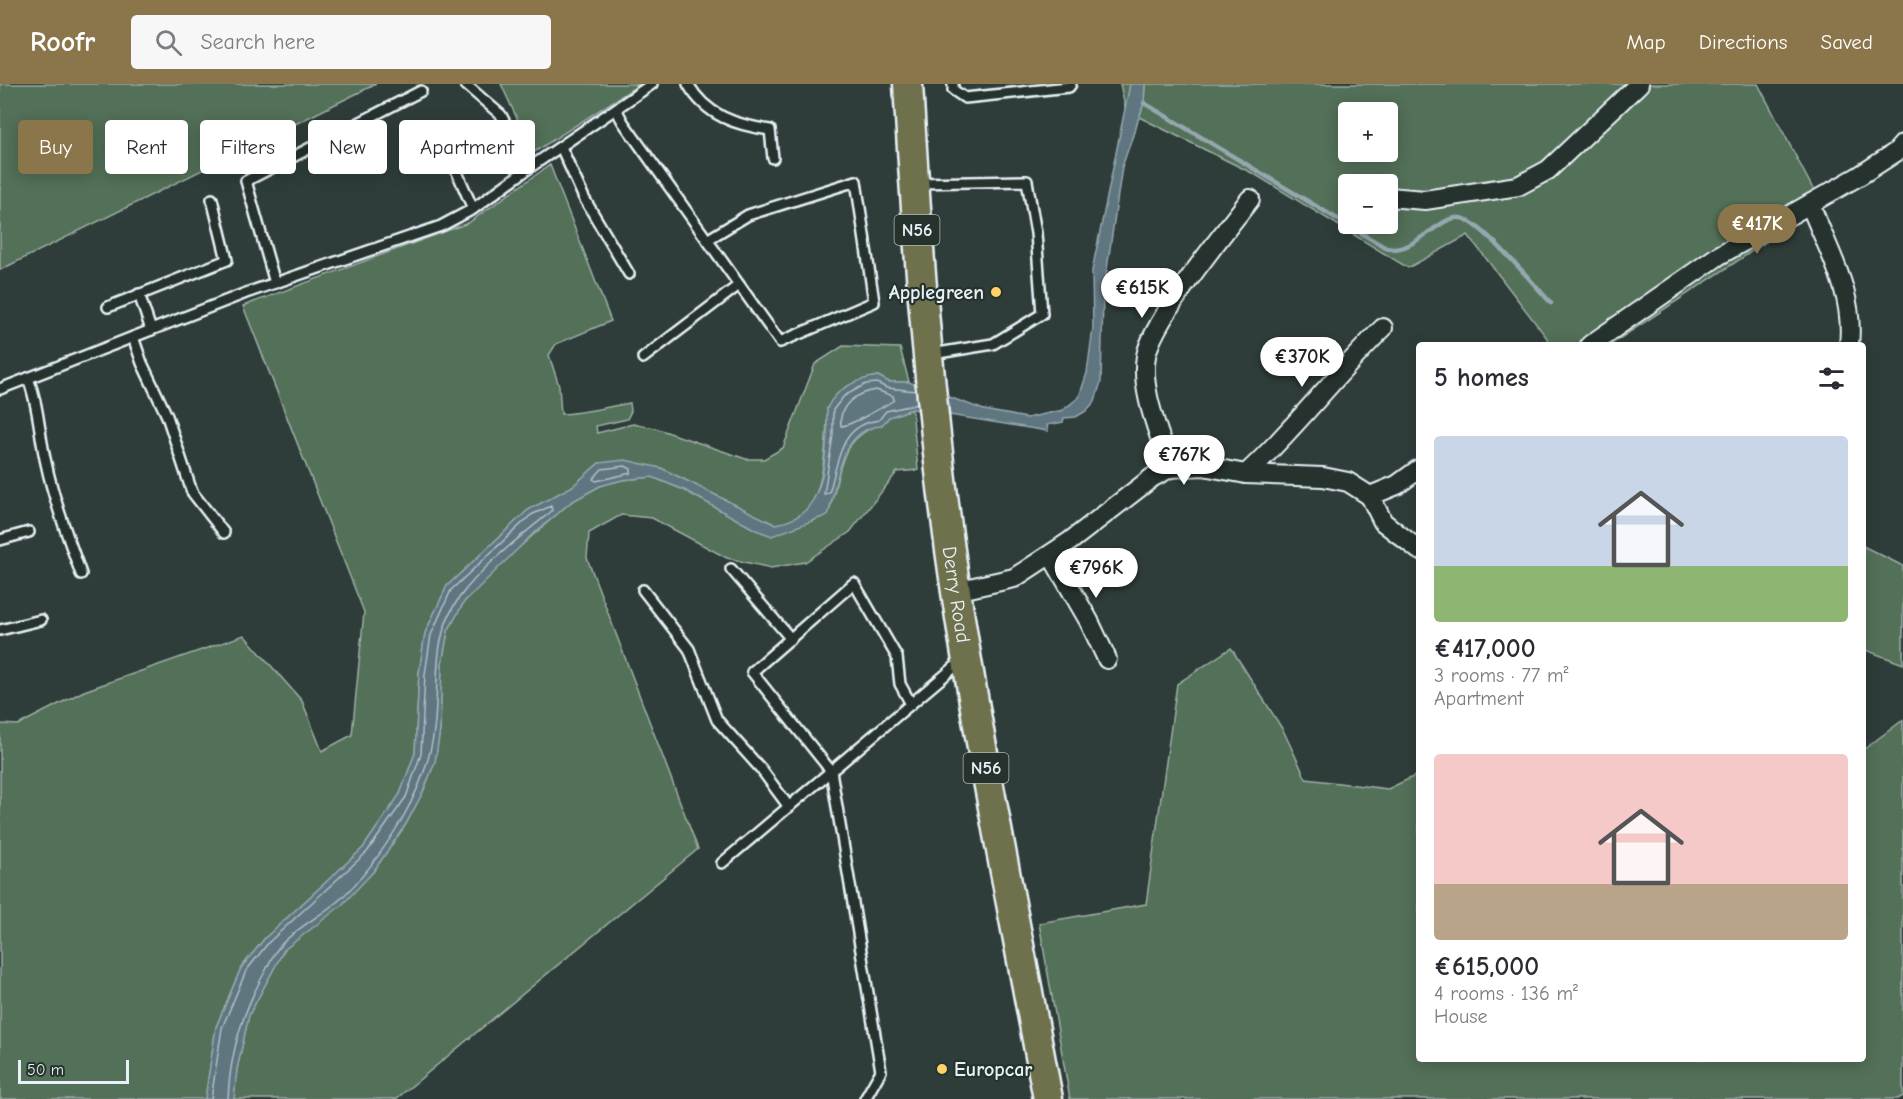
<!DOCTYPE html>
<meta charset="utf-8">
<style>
:root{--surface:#fff;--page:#f7f7f7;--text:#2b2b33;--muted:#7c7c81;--accent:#8a764a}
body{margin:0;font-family:"Comic Neue",sans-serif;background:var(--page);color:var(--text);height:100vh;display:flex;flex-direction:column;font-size:22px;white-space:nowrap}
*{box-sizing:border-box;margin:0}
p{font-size:20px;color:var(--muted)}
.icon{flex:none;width:33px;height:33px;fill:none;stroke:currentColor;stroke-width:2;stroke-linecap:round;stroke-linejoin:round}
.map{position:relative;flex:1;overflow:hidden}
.drawer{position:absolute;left:1416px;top:258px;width:450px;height:720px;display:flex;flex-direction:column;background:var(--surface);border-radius:6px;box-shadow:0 3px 15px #0003}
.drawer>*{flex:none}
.banner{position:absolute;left:18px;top:36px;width:570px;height:54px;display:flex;gap:12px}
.controls{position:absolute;left:1338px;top:18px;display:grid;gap:12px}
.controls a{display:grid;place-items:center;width:60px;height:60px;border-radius:6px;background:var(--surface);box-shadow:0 3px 15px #0003;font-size:30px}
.scale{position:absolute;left:18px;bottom:15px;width:111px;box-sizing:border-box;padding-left:6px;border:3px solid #e8f1f8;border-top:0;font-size:16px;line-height:21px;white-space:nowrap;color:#e8f1f8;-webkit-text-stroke:4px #26332d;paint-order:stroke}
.price{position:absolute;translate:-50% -51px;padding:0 14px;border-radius:21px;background:#fff;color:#222;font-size:20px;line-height:39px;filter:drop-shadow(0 2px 3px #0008)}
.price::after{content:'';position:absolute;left:50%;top:36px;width:18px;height:14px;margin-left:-9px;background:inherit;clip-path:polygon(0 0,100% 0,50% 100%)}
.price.selected{background:var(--accent);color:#fff}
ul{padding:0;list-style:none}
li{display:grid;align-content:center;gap:12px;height:318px;padding:0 18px}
li span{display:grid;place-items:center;height:186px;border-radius:6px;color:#555}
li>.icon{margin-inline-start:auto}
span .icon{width:108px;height:108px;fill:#fffc;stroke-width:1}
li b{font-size:26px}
h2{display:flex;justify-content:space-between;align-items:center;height:72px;padding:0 18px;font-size:26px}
.chip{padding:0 21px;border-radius:6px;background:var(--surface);box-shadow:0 3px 15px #0003;font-size:21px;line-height:54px}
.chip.selected{background:var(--accent);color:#fff}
header{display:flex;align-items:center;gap:36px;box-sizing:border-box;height:84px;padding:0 30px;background:var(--accent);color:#fff}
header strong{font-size:28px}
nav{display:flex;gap:33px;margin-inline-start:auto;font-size:21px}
.search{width:420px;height:54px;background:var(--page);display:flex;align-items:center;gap:15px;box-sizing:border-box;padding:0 21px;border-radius:6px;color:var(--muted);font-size:22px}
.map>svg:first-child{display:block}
</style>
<header>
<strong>Roofr</strong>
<div class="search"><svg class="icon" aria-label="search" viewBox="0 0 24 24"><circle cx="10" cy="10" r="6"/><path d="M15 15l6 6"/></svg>Search here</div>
<nav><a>Map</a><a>Directions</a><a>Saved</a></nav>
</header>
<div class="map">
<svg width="1903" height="1015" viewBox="0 0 1903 1015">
<rect width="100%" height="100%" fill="#2f3d3a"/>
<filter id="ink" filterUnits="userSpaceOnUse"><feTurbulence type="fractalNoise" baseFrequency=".0167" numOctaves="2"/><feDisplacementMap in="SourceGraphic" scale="12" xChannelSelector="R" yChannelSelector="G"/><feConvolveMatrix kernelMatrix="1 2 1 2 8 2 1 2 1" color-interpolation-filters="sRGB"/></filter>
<g filter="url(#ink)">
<g fill="#537058" stroke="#9eb0a8" stroke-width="1.5" fill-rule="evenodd">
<polygon points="0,0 376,0 0,186"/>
<polygon points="501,0 640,0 533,69"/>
<polygon points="1120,0 1130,0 1126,27"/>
<path d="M1145,0H1758L1814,107L1804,133L1610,261H1548L1547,254L1468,151L1408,184L1256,91L1139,33L1144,19ZM1348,28H1388V68H1348ZM1348,100H1388V140H1348Z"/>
<path d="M550,81L611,237L556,260L549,271L559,302L561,330C584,329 606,323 630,319L631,327L627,335L596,342L597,349L633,340L655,344L746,375H764L783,364L815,280L843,262L900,264L909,298H888L878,292L827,324C827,351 825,415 801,432C793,438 784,439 774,440L661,384L599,379L573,402L528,426L447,502L425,549L419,589L415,669L400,710L363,764L265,854L241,884L216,943L205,1015H0V640L18,641L84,607L244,551L302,617L322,667L352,651L364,528L243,222L468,139Z"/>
<path d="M912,325L918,386L897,388L850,448L805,478L771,484L727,474L652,434L621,431L589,449L587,474L698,765L396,1015H234L237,985L249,931L284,866L373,788L406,740L423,708L435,678L440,646L442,579L448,547L464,518L498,482L571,418L600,402L622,396L652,393L684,406L756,446L812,437L828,431C843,385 835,356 886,337L889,333Z"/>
<polygon points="1863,462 1903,482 1903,580 1863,565"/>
<polygon points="1231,564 1283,646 1306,695 1388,705 1419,690 1419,975 1863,975 1863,666 1903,636 1903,1012 1898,1015 1070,1015 1039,839 1146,820 1177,600"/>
</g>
<path fill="#5e7680" stroke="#95a7b0" stroke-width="1.5" d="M1130,0H1145L1144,19L1122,83L1103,212L1101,298L1095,317L1086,327L1076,333L1064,334L1063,338L1047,341L1048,347L912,325L889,333L881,342C839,345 838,399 828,431L772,452L756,446L684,406L652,393L622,396L600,402L571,418L532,451L464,518L448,547L442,579L440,646L435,678L423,708L406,740L373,788L342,821L284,866L249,931L237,985L234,1015H205L216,943L241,884L265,854L363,764L400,710L415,669L419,589L425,549L447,502L528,426L573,402L599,379L625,376L661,384L774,440C821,435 824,390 827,350C828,342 825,330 828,322C838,303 858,295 878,292L889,298H909L984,326L1027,334L1063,326L1079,313L1087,289L1093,244L1092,187Z"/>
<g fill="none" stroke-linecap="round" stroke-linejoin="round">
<g stroke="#b1c0c8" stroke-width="1.5">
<path d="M876,306L893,312L894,316C885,322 850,342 841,342C838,321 856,309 876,306Z"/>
<path d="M916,307L887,304L877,299L866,300L844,312L833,326V351L824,410L829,409C839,377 839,341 879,336L886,327L917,320"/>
<polygon points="625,382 631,385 631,389 596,397 593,395 602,385"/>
<path d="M211,1015L222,944L246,887L269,858L367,768L406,713L421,670L425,590L431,551L451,506L531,431L551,422L552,427C521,452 482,482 459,514C430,554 440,601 434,646C430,679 418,707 402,735C385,764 363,795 338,817C319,833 296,844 280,862C274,868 270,878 266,886C243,926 230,967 228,1015"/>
</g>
<path stroke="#95a7b0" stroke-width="4.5" d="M1144,19L1386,164C1403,168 1414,158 1428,149C1437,143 1449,132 1461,134C1480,136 1535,202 1551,219"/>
<defs>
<g id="service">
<polyline points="465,0 501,31 529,84"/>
<path d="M688,0C706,32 736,41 770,46L773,74"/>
<polyline points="953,0 953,6 965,14 1069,3 1071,0"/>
<polyline points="616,25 623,38 780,258 874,218 856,97 748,131 707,156"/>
<polyline points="444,58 473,125"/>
<polyline points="561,63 584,114 629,190"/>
<polyline points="916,99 1027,97 1036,149 1042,230 993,260 932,270"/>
<polyline points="275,199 246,97 421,7"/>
<polyline points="139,210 151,246"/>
<polyline points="108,223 227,176 212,115"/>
<polyline points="133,253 142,279 167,332 192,408 224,449"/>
<polyline points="643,274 739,201"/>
<path d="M28,294C39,322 39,350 46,379C54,417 68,453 81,490"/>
<polyline points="0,305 246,209 441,142 473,125 529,84 652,0"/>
<polyline points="0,456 29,448"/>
<polyline points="731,485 791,555"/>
<polyline points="643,506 689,565 717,636 761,685 789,723"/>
<polyline points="0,546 41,536"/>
<polyline points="722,779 963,576"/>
<polyline points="865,1015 881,987 831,687 752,588 854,499 897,573 900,600 911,620"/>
</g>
<g id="minor">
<polyline points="1388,113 1425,116 1518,102 1548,86 1639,0"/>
<path d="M1810,120C1828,167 1855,209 1849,261"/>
<polyline points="1590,261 1718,172 1859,92 1896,68 1903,60"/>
<path d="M1170,384C1160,350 1140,308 1146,272C1152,236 1225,148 1250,115"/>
<path d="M1246,390C1295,345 1335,291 1383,244"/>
<polyline points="1370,412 1383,438 1419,466"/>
<polyline points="1051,471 1089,537 1107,575"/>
<polyline points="956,507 1014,494 1069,458 1153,393 1170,384 1203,382 1246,390 1323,393 1348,398 1370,412 1397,401 1419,385"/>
</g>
<g id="primary">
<path id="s1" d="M908,0C918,169 931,340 956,508C982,678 1017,846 1048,1015"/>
</g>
</defs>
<use href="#service" stroke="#e8f1f8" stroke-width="14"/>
<use href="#minor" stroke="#e8f1f8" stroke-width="22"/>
<use href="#primary" stroke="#e8f1f8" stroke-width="33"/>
<use href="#service" stroke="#26332d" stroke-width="9"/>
<use href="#minor" stroke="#26332d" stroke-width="18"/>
<use href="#primary" stroke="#6e714b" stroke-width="28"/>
</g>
</g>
<g fill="#ffd166" stroke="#26332d" stroke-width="2">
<circle cx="996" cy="208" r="6"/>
<circle cx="942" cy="985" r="6"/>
</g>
<g text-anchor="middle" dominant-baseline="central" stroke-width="4.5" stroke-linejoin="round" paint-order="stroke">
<g fill="#26332d" stroke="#aeb8bb" stroke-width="1.5">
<rect x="894.5" y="131" width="45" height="30" rx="4.5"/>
<rect x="963.5" y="669" width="45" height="30" rx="4.5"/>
</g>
<g font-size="18" font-weight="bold" fill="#e8f1f8">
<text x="917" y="146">N56</text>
<text x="986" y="684">N56</text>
</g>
<g font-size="20" font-weight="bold" fill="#e8f1f8" stroke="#26332d" text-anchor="end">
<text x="984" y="208">Applegreen</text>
<text x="954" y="985" text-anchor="start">Europcar</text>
</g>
<g font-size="20" fill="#e8f1f8" stroke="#26332d">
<text stroke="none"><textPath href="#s1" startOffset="513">Derry Road</textPath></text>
</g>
</g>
</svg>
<div class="controls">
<a>+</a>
<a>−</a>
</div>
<div class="scale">50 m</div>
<b class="price selected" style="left:1757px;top:171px">€417K</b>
<b class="price" style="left:1142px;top:235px">€615K</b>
<b class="price" style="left:1302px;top:304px">€370K</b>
<b class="price" style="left:1184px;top:402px">€767K</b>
<b class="price" style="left:1096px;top:515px">€796K</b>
<div class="banner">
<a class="chip selected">Buy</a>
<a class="chip">Rent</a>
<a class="chip">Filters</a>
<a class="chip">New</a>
<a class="chip">Apartment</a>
</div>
<section class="drawer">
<h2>5 homes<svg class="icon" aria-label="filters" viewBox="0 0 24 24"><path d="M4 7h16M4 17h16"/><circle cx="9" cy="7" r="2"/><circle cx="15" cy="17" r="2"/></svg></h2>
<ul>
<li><span style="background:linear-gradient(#c9d6e8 70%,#8fb573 0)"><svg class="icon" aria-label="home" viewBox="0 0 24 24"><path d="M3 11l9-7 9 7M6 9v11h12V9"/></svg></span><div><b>€417,000</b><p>3 rooms · 77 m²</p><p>Apartment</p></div></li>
<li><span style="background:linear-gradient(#f6c9c9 70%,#b9a48a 0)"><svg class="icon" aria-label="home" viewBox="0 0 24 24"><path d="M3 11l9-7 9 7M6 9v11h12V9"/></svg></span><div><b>€615,000</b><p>4 rooms · 136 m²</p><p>House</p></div></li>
</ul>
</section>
</div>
